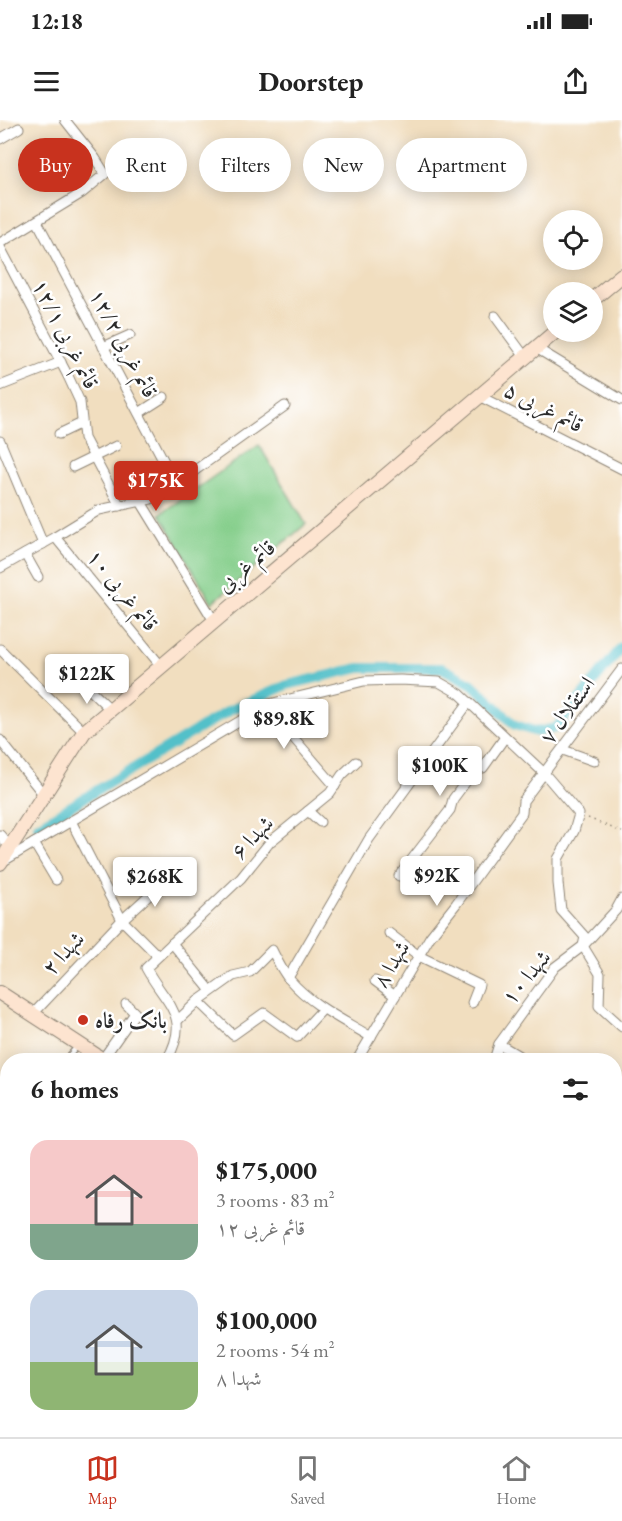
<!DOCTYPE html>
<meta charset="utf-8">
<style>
:root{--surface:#fff;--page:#f2f2f2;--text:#222;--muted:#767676;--line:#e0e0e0;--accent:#c8321e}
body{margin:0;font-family:"EB Garamond",Amiri,serif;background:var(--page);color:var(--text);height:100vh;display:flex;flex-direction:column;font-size:22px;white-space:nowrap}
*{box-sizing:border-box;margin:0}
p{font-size:20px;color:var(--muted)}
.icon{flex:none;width:33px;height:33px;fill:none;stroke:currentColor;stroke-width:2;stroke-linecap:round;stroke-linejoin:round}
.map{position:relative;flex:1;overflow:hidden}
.details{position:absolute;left:0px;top:933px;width:622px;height:384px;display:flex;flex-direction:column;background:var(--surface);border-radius:24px 24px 0 0;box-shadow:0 3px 15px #0003}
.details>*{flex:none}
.banner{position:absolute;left:18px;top:18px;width:586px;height:54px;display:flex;gap:12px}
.fabs{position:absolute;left:543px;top:90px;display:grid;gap:12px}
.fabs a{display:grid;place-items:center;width:60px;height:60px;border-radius:50%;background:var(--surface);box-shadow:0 3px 15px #0003;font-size:30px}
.price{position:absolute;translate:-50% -51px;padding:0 14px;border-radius:6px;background:#fff;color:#222;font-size:20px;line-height:39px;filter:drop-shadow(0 2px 3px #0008)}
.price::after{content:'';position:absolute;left:50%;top:36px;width:18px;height:14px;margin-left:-9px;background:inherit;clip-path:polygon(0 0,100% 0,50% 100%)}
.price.selected{background:var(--accent);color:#fff}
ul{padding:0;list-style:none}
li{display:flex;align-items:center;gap:18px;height:150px;padding:0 30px}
li span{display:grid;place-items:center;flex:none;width:168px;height:120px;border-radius:18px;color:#555}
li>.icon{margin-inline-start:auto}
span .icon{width:72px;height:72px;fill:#fffc;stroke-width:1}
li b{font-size:26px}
h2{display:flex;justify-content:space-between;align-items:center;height:72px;padding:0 30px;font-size:26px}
.tag{padding:0 21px;border-radius:27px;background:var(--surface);box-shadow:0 3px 15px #0003;font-size:21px;line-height:54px}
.tag.selected{background:var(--accent);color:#fff}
.status{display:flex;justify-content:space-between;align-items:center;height:42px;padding:0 30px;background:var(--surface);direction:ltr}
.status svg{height:16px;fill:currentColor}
header{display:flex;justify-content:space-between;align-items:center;height:78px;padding:0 30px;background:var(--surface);font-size:27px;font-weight:700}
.menu{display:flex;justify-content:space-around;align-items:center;height:84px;border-top:2px solid var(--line);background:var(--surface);font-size:16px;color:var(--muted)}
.menu a{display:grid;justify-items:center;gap:3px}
.menu .selected{color:var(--accent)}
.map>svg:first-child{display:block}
</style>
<div class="status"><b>12:18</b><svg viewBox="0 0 49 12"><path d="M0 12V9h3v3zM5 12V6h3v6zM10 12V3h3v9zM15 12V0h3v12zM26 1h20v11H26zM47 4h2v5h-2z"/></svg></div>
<header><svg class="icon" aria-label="menu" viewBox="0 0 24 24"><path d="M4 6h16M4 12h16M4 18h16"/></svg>Doorstep<svg class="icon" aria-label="share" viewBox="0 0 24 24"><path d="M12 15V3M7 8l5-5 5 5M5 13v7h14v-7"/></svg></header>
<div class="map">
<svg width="622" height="1317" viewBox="0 0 622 1317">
<rect width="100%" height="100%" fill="#fff"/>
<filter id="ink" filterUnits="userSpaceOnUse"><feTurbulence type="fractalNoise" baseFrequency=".0167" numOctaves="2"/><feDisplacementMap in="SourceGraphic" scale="12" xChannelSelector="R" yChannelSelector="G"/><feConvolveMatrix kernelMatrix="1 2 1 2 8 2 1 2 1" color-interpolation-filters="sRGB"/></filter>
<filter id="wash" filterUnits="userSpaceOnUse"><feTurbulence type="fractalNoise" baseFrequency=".008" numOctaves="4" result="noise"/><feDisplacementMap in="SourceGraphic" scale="24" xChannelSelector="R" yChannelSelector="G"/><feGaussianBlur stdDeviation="1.35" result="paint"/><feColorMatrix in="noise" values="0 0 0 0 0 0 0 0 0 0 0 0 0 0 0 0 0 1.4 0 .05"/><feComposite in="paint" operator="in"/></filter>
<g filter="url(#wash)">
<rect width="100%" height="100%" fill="#f1debf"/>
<polygon fill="#86cf8c" stroke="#587d5c" stroke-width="1.5" points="259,325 306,404 212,483 160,394"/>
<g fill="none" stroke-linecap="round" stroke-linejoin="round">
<g stroke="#52c0c9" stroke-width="10">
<polyline points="341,552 360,548 442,548 472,564 515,605 537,612 556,608 622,527"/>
<polyline points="38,706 230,590 287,565 338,553"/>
</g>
</g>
</g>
<g filter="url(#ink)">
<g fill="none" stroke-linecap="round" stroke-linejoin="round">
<defs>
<polyline id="lane" points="65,940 77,927"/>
<g id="street">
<polyline points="0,19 19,8"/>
<polyline points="37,101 176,364"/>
<polyline points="0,123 82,73 105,54 95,38 65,0"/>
<polyline points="0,127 68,256 80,282 84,318 120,386"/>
<polyline points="495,196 525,237"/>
<polyline points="103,227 130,215"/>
<polyline points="536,228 622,280"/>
<polyline points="0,266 61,242"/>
<polyline points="479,276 622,349"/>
<polyline points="139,293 164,277"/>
<polyline points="59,314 82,303"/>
<polyline points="0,321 43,424"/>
<polyline points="73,347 116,326"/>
<polyline points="141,382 214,501"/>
<polyline points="55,417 161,546"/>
<polyline points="25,434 38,457"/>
<polyline points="0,448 55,417 99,390 151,379 176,364 285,286"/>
<polyline points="0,529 84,612"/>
<polyline points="82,562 110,589"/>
<polyline points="285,580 279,601 335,666"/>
<polyline points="0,620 44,675"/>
<polyline points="563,630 594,641"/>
<polyline points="308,691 320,702"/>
<polyline points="71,701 122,800 158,836"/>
<polyline points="0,715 10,727"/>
<polyline points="34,723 56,760"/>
<polyline points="2,742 269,584 364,561 400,560 439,562 460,574 544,653 579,694 574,711 558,739 558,763 561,790 585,817 583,826 600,854 599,886 622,907"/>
<polyline points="399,756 450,690 453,679 476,648 483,648 505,617"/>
<polyline points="389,813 419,836 479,865 472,883"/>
<polyline points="172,823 211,871"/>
<polyline points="288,858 369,719 469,582"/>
<polyline points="375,861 395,876"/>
<polyline points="198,881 233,915 264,893 297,917 323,889"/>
<polyline points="33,894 122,800 170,756"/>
<path d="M177,901L198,881L233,856L250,852L272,830C277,840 282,851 289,859C311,885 343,900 371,917"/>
<polyline points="499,924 526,940"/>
<polyline points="102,940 135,893 126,884"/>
<path d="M167,940C192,895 166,885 146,848L241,758L270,722L330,673L342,655L356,642"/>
<polyline points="357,940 430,817 456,784 522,693 523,681 622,549"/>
<polyline points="494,940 499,924 555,847 583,826 616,790 622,779"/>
<polyline points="0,1055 8,1046"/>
<polyline points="615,1073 618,1075"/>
<polyline points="0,1149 8,1155"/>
<polyline points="615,1153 622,1156"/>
<polyline points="615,1252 622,1243"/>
<polyline points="238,1310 248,1317"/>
<polyline points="280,1310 292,1317"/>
<polyline points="112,1317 116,1310"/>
<polyline points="169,1317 173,1310"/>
<polyline points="257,1317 266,1310"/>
<polyline points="336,1317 341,1310"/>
<polyline points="536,1317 538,1314 542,1317"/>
<polyline points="564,1317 570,1310"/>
</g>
<g id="secondary">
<polyline points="592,180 622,155"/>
<polyline points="0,743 84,612 555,212"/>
<polyline points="0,873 103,940"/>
<polyline points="615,984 622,974"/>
<polyline points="615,1282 622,1287"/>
<polyline points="403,1317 406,1310"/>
<polyline points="424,1317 427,1310"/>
</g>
</defs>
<use href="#lane" stroke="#8e8475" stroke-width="7"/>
<use href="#street" stroke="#8e8475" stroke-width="11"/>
<use href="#secondary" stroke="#8e8475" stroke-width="16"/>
<polyline stroke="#8e8475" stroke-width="1.5" stroke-dasharray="1.5 4.5" stroke-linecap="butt" points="588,698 622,712"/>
<use href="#lane" stroke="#fff" stroke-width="4.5"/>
<use href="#street" stroke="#fff" stroke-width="9"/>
<use href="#secondary" stroke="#fde4d0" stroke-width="14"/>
</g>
</g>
<circle fill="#c8321e" stroke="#fff" stroke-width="2" cx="83" cy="900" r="6"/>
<g text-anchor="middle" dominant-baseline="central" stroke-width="5" stroke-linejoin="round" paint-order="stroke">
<g font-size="22" fill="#2b2b2b" stroke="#fff">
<text transform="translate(66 214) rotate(63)">قائم غربی ۱۲/۱</text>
<text transform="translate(124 223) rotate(62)">قائم غربی ۱۲/۲</text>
<text transform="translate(544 287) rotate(27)">قائم غربی ۵</text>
<text transform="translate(246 446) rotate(-40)">قائم غربی</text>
<text transform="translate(123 470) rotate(51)">قائم غربی ۱۰</text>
<text transform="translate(567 590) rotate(-54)">استقلال ۷</text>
<text transform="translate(252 717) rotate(-46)">شهدا ۶</text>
<text transform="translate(63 833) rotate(-47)">شهدا ۲</text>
<text transform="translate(391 844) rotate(-59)">شهدا ۸</text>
<text transform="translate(526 857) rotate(-50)">شهدا ۱۰</text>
</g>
<g font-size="22" font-weight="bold" fill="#2b2b2b" stroke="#fff" text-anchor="start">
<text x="95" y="900">بانک رفاه</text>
</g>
</g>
</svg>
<div class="fabs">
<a><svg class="icon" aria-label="locate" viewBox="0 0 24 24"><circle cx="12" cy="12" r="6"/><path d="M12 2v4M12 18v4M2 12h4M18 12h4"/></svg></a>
<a><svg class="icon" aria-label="layers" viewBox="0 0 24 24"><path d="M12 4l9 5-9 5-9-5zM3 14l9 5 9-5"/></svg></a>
</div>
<b class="price selected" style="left:156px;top:392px">$175K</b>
<b class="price" style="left:87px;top:585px">$122K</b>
<b class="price" style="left:284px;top:630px">$89.8K</b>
<b class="price" style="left:440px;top:677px">$100K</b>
<b class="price" style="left:437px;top:787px">$92K</b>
<b class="price" style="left:155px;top:788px">$268K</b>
<div class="banner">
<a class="tag selected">Buy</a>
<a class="tag">Rent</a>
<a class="tag">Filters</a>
<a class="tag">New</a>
<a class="tag">Apartment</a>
</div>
<section class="details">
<h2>6 homes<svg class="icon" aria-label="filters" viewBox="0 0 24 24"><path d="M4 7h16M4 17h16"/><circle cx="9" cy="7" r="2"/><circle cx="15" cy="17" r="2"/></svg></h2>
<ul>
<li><span style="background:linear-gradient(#f6c9c9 70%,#7fa58c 0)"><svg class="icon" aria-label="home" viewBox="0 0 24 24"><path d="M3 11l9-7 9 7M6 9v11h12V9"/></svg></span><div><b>$175,000</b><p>3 rooms · 83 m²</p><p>قائم غربی ۱۲</p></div></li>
<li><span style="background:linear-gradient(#c9d6e8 60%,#8fb573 0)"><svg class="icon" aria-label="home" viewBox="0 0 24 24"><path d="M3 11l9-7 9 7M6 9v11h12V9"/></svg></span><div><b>$100,000</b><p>2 rooms · 54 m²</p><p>شهدا ۸</p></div></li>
</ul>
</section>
</div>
<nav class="menu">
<a class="selected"><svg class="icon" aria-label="map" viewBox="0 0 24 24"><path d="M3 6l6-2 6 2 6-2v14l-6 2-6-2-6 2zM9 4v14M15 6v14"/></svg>Map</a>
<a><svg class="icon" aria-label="saved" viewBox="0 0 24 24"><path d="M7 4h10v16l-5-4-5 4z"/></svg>Saved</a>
<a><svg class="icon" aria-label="home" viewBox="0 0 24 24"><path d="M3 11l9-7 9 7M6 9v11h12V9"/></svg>Home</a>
</nav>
